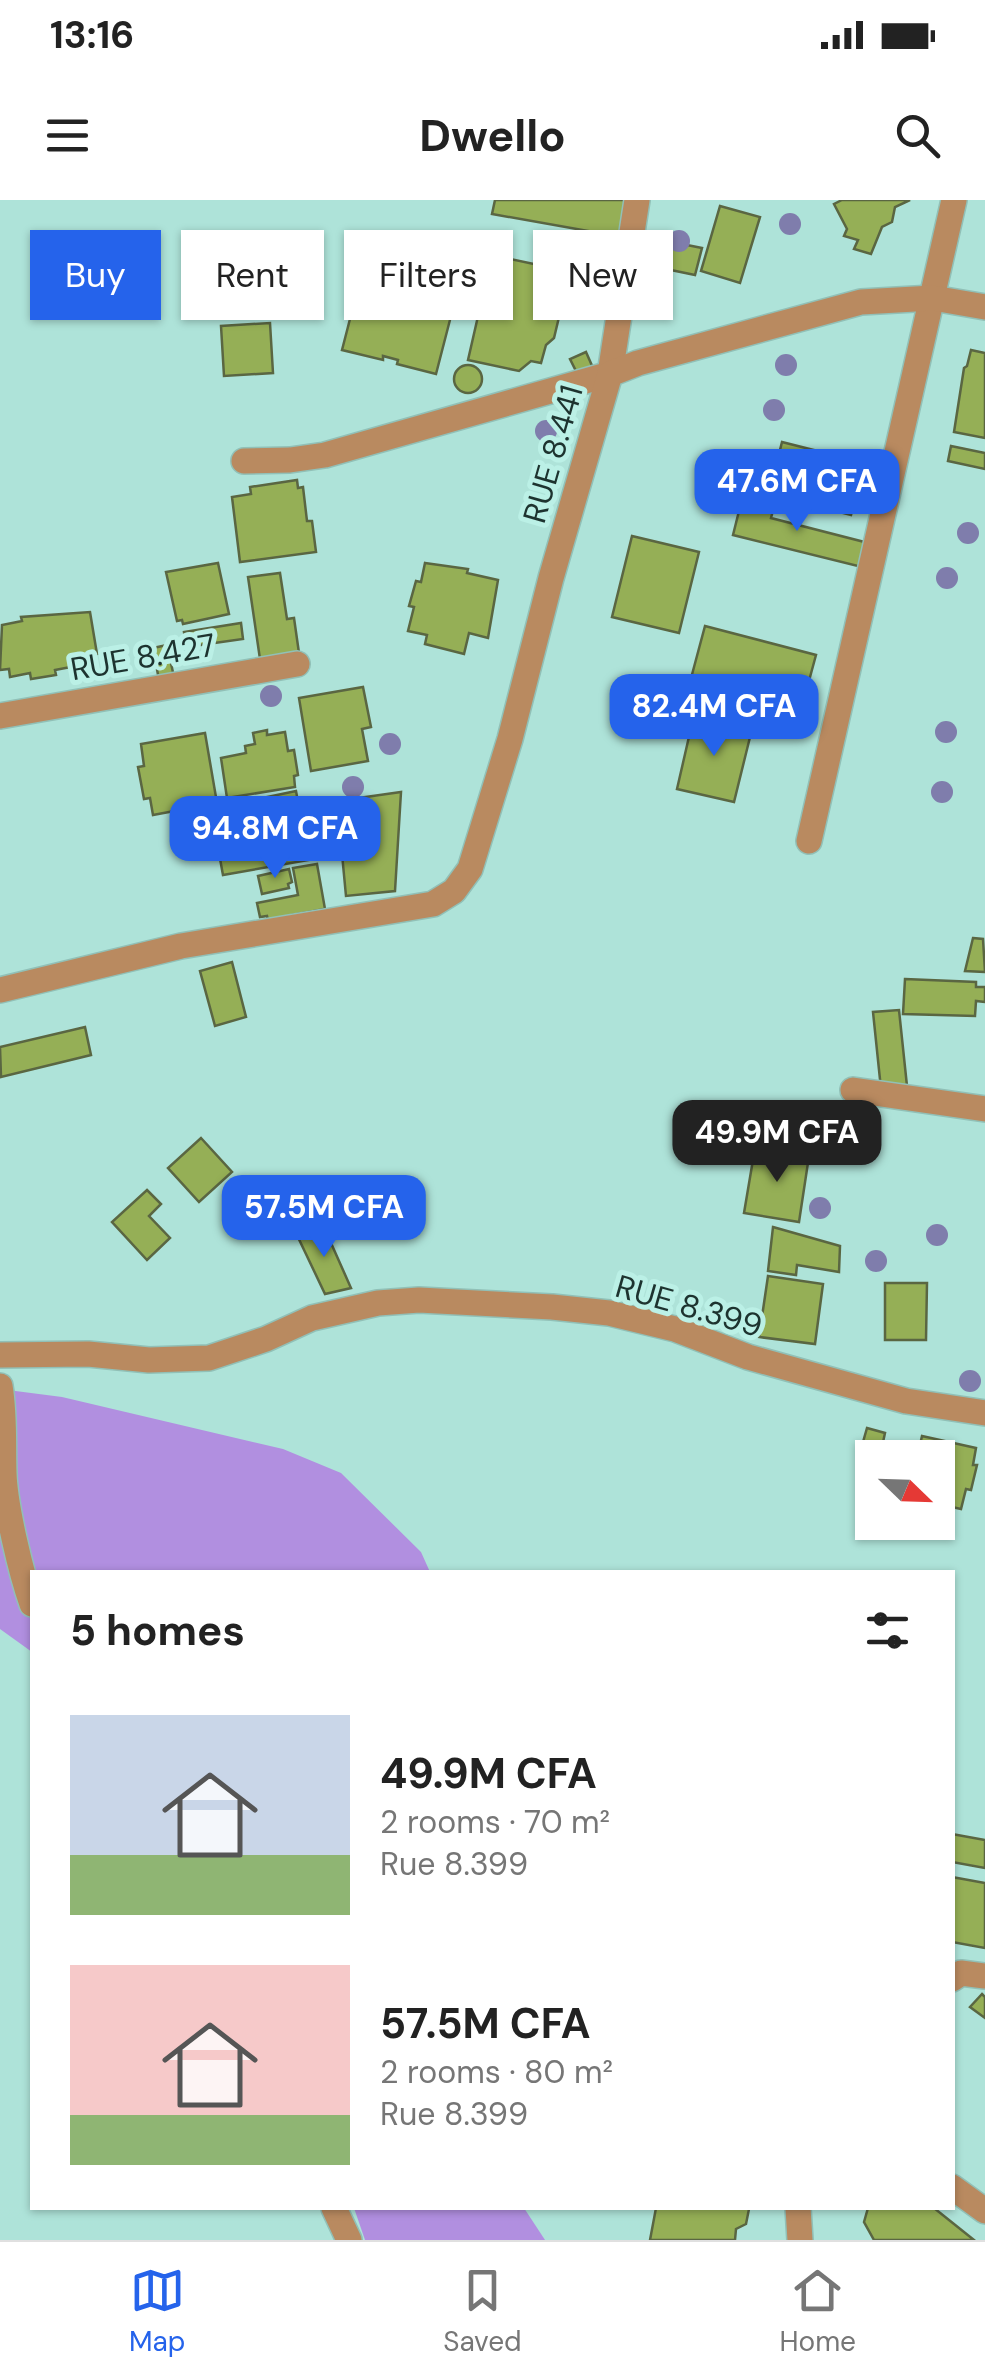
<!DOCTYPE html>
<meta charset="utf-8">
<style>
:root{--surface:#fff;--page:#f2f2f2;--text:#222;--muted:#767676;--line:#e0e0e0;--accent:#2563eb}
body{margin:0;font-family:"DM Sans",sans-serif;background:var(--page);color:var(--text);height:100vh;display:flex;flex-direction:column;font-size:38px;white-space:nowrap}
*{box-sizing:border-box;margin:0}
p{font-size:32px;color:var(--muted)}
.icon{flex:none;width:55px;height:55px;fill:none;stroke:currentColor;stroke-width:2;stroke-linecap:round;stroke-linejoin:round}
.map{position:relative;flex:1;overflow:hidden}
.drawer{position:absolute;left:30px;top:1370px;width:925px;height:640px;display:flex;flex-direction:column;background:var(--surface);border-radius:0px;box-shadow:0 2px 8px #0004}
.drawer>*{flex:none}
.hud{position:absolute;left:30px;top:30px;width:925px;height:90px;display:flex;gap:20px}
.needle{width:65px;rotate:113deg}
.buttons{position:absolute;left:855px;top:1240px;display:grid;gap:20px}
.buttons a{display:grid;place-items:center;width:100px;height:100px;border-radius:0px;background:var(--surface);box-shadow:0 2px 8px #0004;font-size:50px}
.price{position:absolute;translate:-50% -85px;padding:0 22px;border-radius:20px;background:var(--accent);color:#fff;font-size:32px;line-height:65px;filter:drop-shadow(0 2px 5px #0008)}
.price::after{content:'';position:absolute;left:50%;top:60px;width:30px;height:22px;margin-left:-15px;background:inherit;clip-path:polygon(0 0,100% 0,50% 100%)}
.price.active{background:#222;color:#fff}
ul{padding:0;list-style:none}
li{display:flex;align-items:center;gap:30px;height:250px;padding:0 40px}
li span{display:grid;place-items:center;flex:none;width:280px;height:200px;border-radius:0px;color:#555}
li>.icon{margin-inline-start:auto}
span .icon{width:120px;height:120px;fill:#fffc;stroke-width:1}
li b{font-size:42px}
h2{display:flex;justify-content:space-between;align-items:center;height:120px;padding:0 40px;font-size:42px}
.chip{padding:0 35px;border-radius:0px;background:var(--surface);box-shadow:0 2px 8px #0004;font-size:35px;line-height:90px}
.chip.active{background:var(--accent);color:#fff}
.status{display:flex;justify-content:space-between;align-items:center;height:70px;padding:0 50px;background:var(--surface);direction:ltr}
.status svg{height:28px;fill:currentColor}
header{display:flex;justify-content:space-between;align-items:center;height:130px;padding:0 40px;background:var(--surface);font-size:45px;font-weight:700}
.tab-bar{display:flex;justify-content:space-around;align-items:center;height:140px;border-top:2px solid var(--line);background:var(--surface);font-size:28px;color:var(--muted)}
.tab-bar a{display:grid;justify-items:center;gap:5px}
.tab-bar .active{color:var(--accent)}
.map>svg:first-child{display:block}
</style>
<div class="status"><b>13:16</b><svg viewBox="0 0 49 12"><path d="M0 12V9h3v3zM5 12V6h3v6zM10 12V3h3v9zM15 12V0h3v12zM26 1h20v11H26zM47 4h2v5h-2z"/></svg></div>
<header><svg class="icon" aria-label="menu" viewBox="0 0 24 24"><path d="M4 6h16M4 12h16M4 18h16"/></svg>Dwello<svg class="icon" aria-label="search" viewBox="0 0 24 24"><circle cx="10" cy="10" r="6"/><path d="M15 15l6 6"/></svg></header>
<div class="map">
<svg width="985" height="2040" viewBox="0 0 985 2040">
<rect width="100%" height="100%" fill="#aee3d9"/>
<g fill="#b18fe0">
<polygon points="0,1189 62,1197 283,1249 341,1273 421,1352 430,1372 32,1372 32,1452 0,1429"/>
<polygon points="354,2008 524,2008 545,2040 365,2040"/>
</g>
<g fill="#95af56" stroke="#5a6642" stroke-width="2.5">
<polygon points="495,0 623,0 638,3 633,39 492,14"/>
<polygon points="842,0 910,0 895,7 892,22 882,27 871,54 854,49 858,40 844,36 847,29 834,4"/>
<polygon points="720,6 760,17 740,83 701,71"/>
<polygon points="672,42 702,48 695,75 666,69"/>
<polygon points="492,55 562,70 553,110 559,117 554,138 546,145 541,163 531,161 519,171 468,160"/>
<polygon points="365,61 459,85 436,174 397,164 398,160 383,156 383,160 342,150"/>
<polygon points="270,123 273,173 224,176 221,126"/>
<polygon points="971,150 985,153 985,238 954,232 964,168 967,166"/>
<polygon points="586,152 593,168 578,175 570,159"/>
<circle cx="468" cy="179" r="14"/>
<polygon points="782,242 865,263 851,315 769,294"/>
<polygon points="951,246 985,253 985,269 948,261"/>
<polygon points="297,280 298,288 303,287 307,321 312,321 316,352 240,362 232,297 251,294 250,287"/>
<polygon points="744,291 776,299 771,318 876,345 870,369 733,335"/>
<polygon points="632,336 699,352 679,433 612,417"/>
<polygon points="218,363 229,414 183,424 182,420 177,421 166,372"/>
<polygon points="425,363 468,369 467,373 498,380 488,438 469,433 464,454 425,444 427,435 408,431 414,407 409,406 416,381 421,382"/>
<polygon points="280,373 287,419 294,418 299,453 260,459 248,377"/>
<polygon points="90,412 97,454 74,458 76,466 55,470 56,475 31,479 30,473 10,477 9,469 0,470 2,425 22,421 21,417"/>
<polygon points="241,423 243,439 186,447 184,432"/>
<polygon points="705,426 816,455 797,525 686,497"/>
<polygon points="167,445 174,477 159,480 153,448"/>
<polygon points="363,487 371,527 362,529 368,561 311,571 299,498"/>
<polygon points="694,515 752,529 734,602 677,589"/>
<polygon points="267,530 267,535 285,532 288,551 294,550 298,575 294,576 295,587 227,598 221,558 246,553 245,546 255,544 253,533"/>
<polygon points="205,533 217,603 153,615 150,598 144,599 138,567 144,566 141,544"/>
<polygon points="296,591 298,602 306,600 307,606 260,615 258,605 255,606 253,600"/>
<polygon points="401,592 395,691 346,696 337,601"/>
<polygon points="305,610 314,659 223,675 214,626"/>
<polygon points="317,664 325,709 292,715 293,720 269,725 267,716 260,717 257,703 298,695 293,668"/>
<polygon points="289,669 292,682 288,684 289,688 262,694 258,676"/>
<polygon points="973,738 983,739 985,772 965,771"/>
<polygon points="232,762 246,817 215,826 200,771"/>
<polygon points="905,779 976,782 976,787 985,787 985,802 976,801 975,816 903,814"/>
<polygon points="899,810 907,886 881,889 873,812"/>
<polygon points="85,827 91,855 1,877 0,847"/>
<polygon points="201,938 232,972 199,1002 168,968"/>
<polygon points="755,948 809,956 799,1022 744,1013"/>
<polygon points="147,990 161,1004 149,1016 170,1038 147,1060 112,1022"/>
<polygon points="323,1025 351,1088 325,1094 296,1033"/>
<polygon points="773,1027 840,1046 839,1072 797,1065 796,1075 768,1071"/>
<polygon points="768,1076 823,1084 815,1144 759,1137"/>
<polygon points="885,1083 927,1083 926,1140 885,1140"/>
<polygon points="867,1228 885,1233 882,1247 863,1242"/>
<polygon points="922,1236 976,1248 973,1265 977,1265 971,1290 966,1289 961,1309 938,1304 938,1258 917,1258"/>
<polygon points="952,1634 985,1640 985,1668 952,1662"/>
<polygon points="952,1677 985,1683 985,1748 952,1742"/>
<polygon points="982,1794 985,1797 985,1818 970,1807"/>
<polygon points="656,2008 748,2008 749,2009 746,2024 736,2029 735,2040 650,2040"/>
<polygon points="868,2008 934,2008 974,2040 874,2040 864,2022"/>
</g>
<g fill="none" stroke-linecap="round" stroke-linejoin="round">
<defs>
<g id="street">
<polyline points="244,261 290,260 325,255 610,174 637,0"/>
<polyline points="0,516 297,464"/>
<polyline points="809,641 954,0"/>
<polyline points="0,790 181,746 433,704 454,691 470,669 510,539 551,378 610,174 638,163 861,102 933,98 985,107"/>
<polyline points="853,890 985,909"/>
<polyline points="0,1155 88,1154 149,1160 209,1158 266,1139 312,1118 378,1103 419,1100 552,1107 609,1113 675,1129 748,1157 906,1201 985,1213"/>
<path d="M0,1186C5,1216 3,1243 4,1273C5,1306 21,1373 32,1404"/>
<polyline points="952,1779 961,1773 985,1776"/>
<polyline points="952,1987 985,2011"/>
<polyline points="334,2008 349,2040"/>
<polyline points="798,2008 800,2040"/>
</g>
</defs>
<use href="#street" stroke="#91c0b7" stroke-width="28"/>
<use href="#street" stroke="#b98a60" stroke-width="25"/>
</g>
<g fill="#7f7dac">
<circle cx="790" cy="24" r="11"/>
<circle cx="679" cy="41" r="11"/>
<circle cx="786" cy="165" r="11"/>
<circle cx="774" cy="210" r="11"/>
<circle cx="546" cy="231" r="11"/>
<circle cx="729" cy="265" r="11"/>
<circle cx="968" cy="333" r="11"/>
<circle cx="947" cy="378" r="11"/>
<circle cx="271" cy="496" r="11"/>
<circle cx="946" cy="532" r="11"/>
<circle cx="390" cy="544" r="11"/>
<circle cx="353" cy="587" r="11"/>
<circle cx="942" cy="592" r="11"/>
<circle cx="820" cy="1008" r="11"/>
<circle cx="937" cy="1035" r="11"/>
<circle cx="876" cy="1061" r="11"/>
<circle cx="970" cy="1181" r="11"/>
</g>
<g text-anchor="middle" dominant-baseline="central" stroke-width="10" stroke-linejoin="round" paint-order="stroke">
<g font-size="32" fill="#1d332f" stroke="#bbf0e6">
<text transform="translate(553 254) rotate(-74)">RUE 8.441</text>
<text transform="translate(143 457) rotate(-10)">RUE 8.427</text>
<text transform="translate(689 1106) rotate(16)">RUE 8.399</text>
</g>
</g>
</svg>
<div class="buttons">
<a><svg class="needle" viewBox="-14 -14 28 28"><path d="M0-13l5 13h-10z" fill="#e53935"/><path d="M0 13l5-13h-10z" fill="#767676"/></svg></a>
</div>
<b class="price" style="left:797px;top:334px">47.6M CFA</b>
<b class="price" style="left:714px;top:559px">82.4M CFA</b>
<b class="price" style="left:275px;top:681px">94.8M CFA</b>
<b class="price active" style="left:777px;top:985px">49.9M CFA</b>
<b class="price" style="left:324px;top:1060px">57.5M CFA</b>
<div class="hud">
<a class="chip active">Buy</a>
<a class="chip">Rent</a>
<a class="chip">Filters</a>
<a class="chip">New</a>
</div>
<section class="drawer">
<h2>5 homes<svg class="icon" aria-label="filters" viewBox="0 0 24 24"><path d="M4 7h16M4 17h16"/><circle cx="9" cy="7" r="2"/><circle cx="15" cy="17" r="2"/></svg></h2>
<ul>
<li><span style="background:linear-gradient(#c9d6e8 70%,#8fb573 0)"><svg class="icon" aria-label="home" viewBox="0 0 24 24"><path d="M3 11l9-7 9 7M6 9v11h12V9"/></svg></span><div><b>49.9M CFA</b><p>2 rooms · 70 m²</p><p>Rue 8.399</p></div></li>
<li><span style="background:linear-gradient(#f6c9c9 75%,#8fb573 0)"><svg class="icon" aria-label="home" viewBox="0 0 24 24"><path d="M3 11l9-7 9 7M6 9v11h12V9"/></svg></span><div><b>57.5M CFA</b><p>2 rooms · 80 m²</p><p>Rue 8.399</p></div></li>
</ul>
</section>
</div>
<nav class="tab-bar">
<a class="active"><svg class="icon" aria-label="map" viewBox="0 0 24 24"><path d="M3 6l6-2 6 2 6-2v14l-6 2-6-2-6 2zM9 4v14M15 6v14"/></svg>Map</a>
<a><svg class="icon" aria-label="saved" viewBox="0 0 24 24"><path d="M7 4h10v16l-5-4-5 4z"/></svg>Saved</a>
<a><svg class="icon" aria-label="home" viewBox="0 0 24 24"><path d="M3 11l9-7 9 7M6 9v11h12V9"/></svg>Home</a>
</nav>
